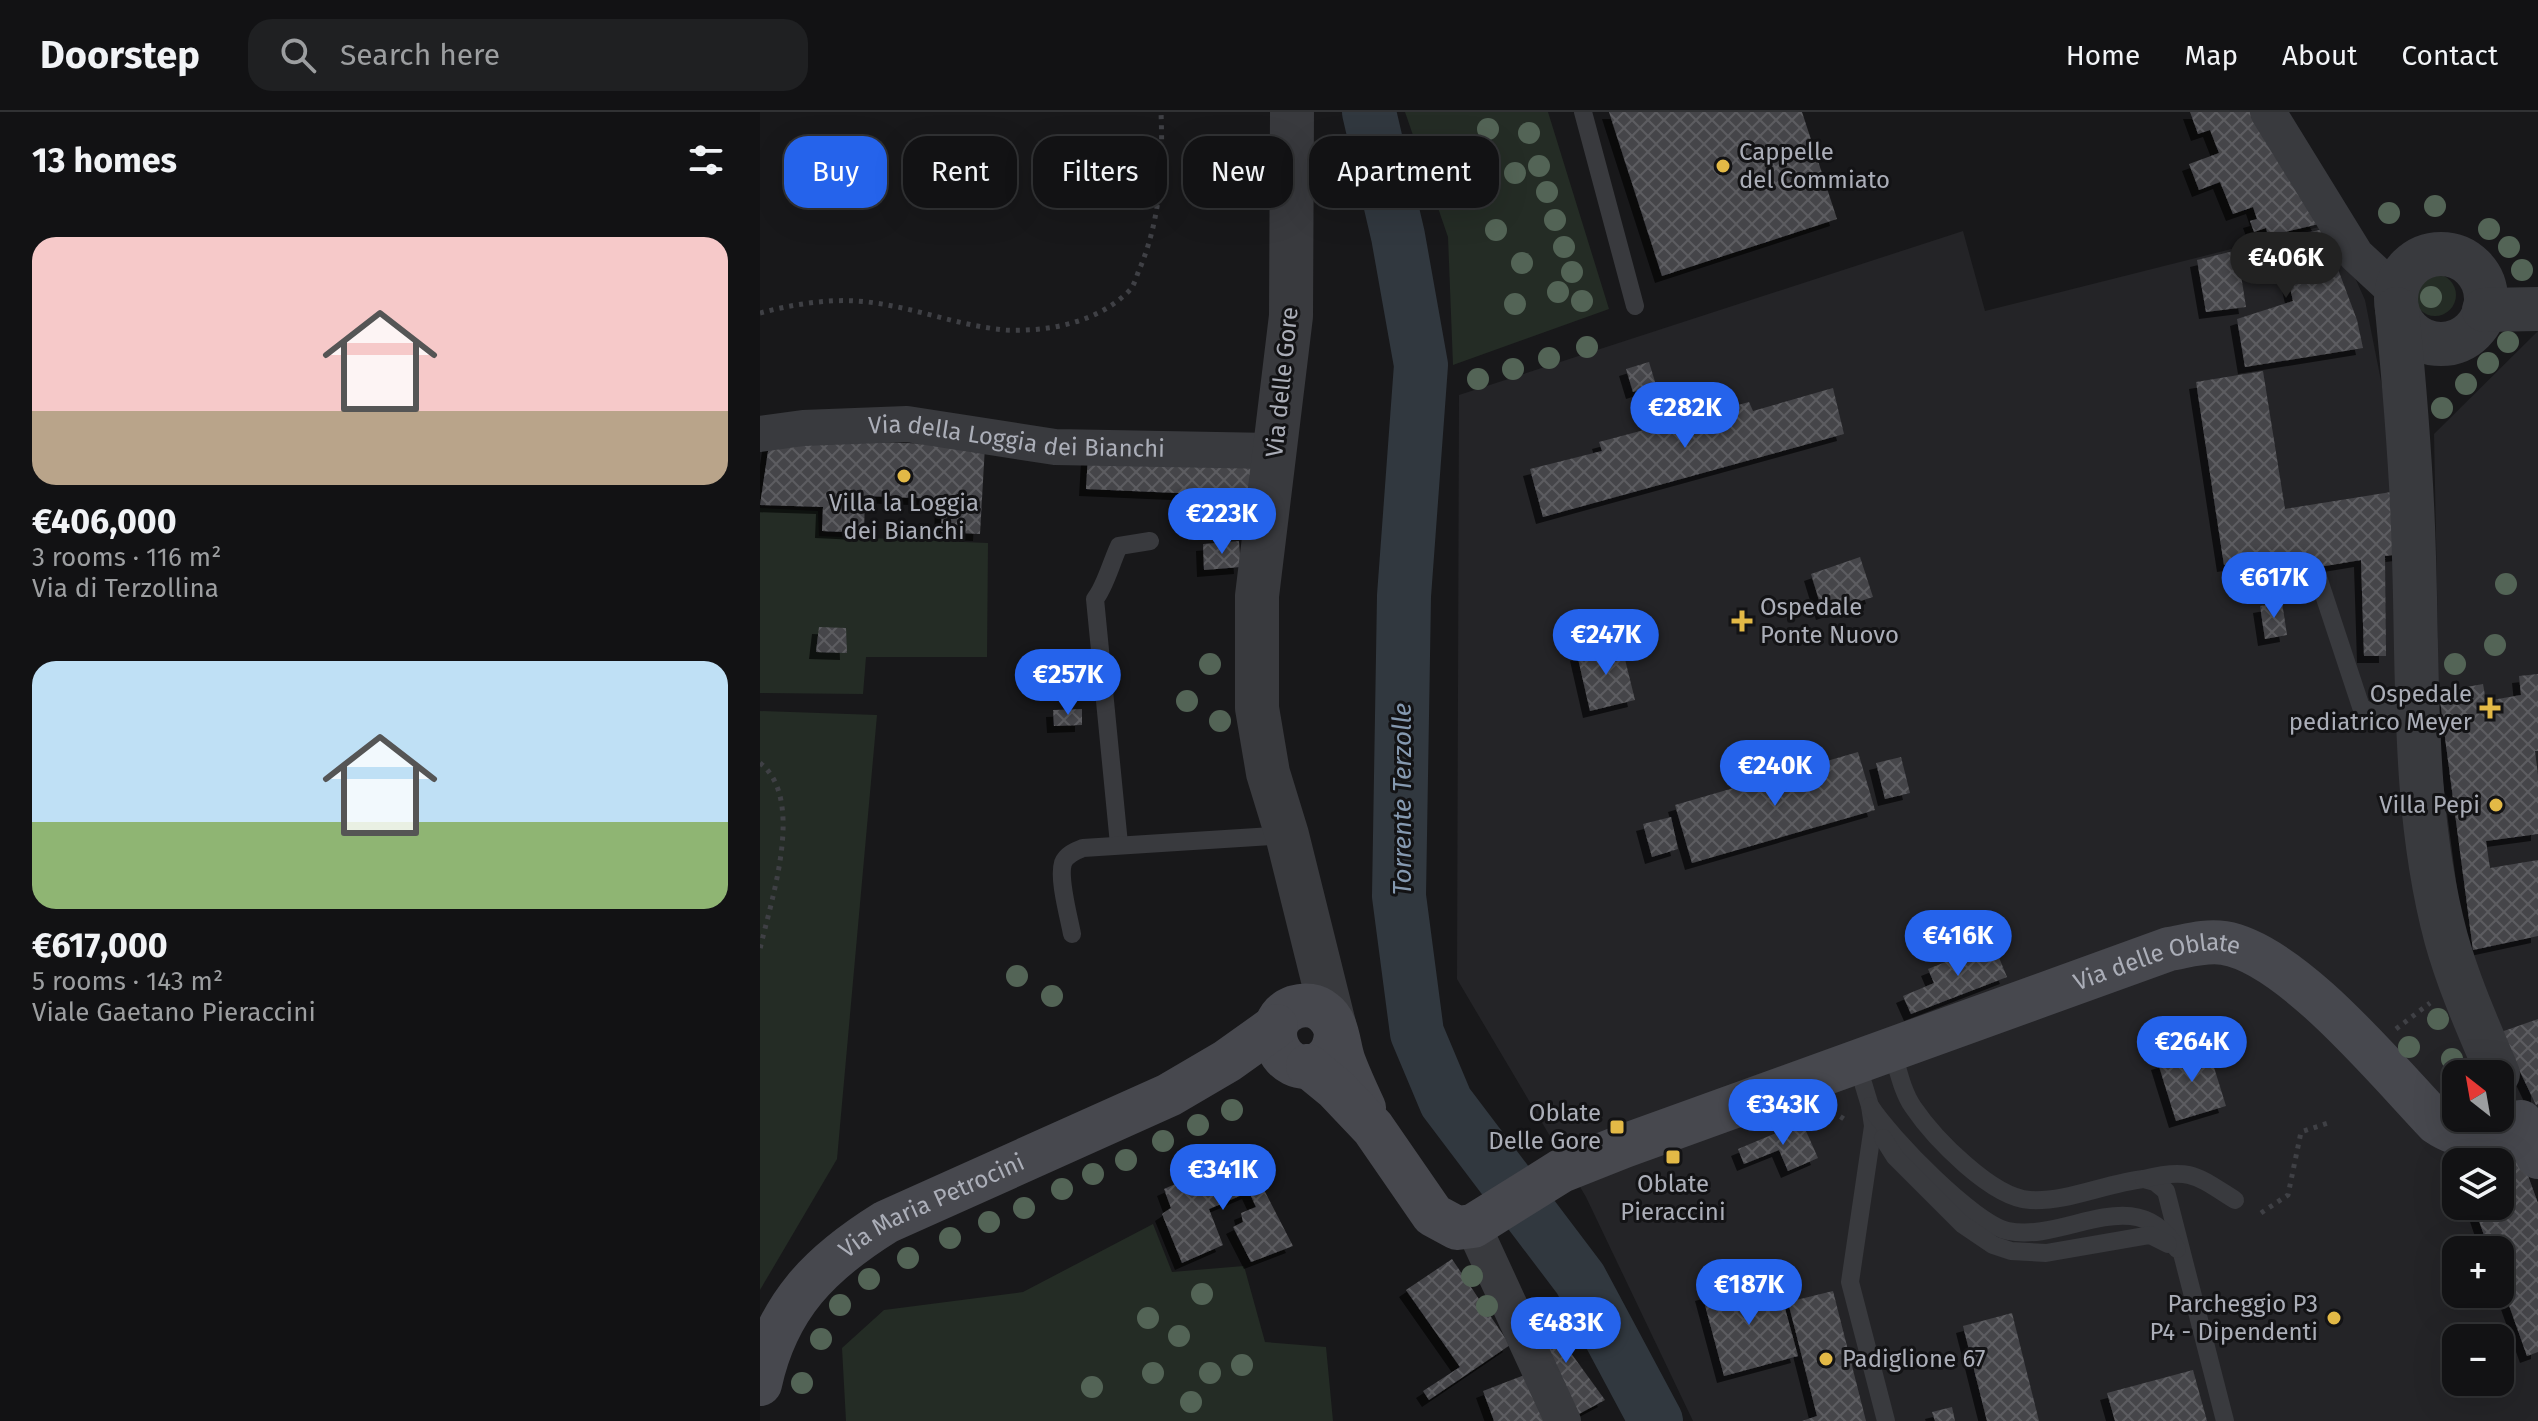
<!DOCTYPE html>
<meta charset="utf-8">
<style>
:root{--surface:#121214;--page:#1f2022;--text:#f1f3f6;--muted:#9c9ea0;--line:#313234;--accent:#2563eb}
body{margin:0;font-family:"Fira Sans",sans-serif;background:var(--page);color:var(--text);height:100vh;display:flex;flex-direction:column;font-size:30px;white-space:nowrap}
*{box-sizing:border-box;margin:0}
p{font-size:26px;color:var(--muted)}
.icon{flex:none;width:44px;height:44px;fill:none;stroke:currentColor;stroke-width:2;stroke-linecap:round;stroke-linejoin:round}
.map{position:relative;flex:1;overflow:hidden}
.side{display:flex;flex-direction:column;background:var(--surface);width:760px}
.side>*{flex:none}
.hud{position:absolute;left:24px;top:24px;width:760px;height:72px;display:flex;gap:16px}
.needle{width:52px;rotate:329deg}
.buttons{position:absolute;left:1682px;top:948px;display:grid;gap:16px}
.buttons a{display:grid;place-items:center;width:72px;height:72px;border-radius:16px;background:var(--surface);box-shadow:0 8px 32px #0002,0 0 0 2px var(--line);font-size:40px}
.price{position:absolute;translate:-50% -68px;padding:0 18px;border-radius:28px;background:var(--accent);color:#fff;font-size:26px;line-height:52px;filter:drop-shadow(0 2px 4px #0008)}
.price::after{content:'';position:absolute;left:50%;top:48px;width:24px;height:18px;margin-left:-12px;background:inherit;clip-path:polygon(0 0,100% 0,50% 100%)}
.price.on{background:#222;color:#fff}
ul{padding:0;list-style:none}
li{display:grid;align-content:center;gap:16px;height:424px;padding:0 32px}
li span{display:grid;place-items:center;height:248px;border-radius:24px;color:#555}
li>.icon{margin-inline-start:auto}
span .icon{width:144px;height:144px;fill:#fffc;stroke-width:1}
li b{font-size:34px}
h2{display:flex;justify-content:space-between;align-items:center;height:96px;padding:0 32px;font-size:34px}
.chip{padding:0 28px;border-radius:24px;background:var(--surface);box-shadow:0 8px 32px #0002,0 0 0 2px var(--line);font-size:28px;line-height:72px}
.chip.on{background:var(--accent);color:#fff}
header{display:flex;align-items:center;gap:48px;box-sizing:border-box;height:112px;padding:0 40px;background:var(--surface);border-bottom:2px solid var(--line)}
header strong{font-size:38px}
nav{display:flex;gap:44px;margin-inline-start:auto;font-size:28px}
.search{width:560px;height:72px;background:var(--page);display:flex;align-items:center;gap:20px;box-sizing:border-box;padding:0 28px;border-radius:24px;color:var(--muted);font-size:30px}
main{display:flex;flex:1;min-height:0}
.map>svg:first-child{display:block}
</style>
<header>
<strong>Doorstep</strong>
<div class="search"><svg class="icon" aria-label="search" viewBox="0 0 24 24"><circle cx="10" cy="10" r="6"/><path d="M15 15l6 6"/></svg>Search here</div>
<nav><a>Home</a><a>Map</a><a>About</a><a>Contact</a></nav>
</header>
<main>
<section class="side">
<h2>13 homes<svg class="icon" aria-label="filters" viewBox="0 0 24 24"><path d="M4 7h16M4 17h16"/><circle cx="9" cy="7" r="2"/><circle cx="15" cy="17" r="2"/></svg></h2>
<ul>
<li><span style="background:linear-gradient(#f6c9c9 70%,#b9a48a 0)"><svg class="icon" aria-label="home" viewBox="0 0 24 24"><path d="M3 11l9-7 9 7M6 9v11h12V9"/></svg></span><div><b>€406,000</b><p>3 rooms · 116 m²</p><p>Via di Terzollina</p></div></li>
<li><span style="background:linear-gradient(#bfe0f5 65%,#8fb573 0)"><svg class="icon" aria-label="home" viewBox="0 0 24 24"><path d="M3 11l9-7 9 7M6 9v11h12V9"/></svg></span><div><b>€617,000</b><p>5 rooms · 143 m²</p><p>Viale Gaetano Pieraccini</p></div></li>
</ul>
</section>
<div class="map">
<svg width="1778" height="1309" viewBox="0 0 1778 1309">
<defs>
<pattern id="building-cross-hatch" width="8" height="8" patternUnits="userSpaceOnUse" patternTransform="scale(2)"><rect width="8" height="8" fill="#454549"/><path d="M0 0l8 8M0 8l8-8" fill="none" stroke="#5d5d61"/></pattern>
<filter id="shadow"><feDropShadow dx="-7" dy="7" stdDeviation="0" flood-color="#0009"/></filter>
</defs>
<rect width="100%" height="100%" fill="#18181a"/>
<path fill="#242427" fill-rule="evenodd" d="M1571,112L1605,188L1644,385L1678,529L1674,322L1778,219V1039L1762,1047L1778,1091V1309H933L826,1085L697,867L699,283L1203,119L1225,199ZM1696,962H1740V1006H1696ZM1696,1050H1740V1094H1696ZM1696,1138H1740V1182H1696ZM1696,1226H1740V1270H1696Z"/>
<g fill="#242c25">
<polygon points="645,0 788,0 849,197 693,253 688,125"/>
<circle cx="1675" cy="183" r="21"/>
<polygon points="0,396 58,399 59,424 228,431 227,545 106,545 103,582 0,581"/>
<polygon points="0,599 117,603 77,1047 0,1178"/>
<polygon points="393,1112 412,1160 484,1154 505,1230 566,1235 573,1309 86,1309 82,1236 124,1198 263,1180"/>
</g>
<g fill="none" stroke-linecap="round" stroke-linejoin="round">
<polyline stroke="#31383f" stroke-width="54" points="609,0 638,124 661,253 644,484 639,784 657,921 686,990 820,1167 896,1309"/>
</g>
<g fill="url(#building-cross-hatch)" filter="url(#shadow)">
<polygon points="849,0 1042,0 1077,107 902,164"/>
<polygon points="1430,0 1497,0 1559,112 1508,124 1506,116 1494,120 1490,109 1497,107 1493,95 1473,102 1460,70 1439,78 1429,52 1459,41 1450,18 1438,22"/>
<polygon points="1563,117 1597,208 1603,236 1485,255 1477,207 1533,189 1525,154 1481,163 1486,195 1446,200 1437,148"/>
<polygon points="889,250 896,273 873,280 866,257"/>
<polygon points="1503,259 1525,397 1631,380 1641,442 1625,444 1626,544 1604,544 1601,448 1499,465 1496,448 1464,453 1436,270"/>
<polygon points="1073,276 1084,322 783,405 770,357 842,339 839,330 989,290 993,299"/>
<polygon points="10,326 225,334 220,422 181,420 182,387 105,384 104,421 62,419 63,395 0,393"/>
<polygon points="328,343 495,349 494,412 438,410 440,382 326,377"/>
<polygon points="479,429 481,455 444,458 443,432"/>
<polygon points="1100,445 1113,485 1063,501 1051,462"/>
<polygon points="1522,490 1527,523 1505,527 1500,494"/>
<polygon points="59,515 86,516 87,541 56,540"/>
<polygon points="861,531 875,588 830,599 817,542"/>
<polygon points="1778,562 1778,639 1775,639 1778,663 1778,722 1726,729 1730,756 1778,748 1778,824 1713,838 1679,580 1723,572 1726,589 1761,583 1759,564"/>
<polygon points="322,597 322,613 294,614 293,598"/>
<polygon points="1098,640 1115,698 932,751 915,693"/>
<polygon points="1141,645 1150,681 1125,687 1116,651"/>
<polygon points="911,705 918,737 892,745 883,712"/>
<polygon points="1233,831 1247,865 1151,902 1143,884 1174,871 1168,857"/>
<polygon points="1778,907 1778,992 1776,993 1741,920"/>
<polygon points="1448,936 1466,994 1416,1009 1398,951"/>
<polygon points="1042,1010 1058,1046 1028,1059 1019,1038 984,1052 978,1037"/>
<polygon points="485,1041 533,1134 491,1150 473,1115 483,1110 481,1101 496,1095 489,1080 449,1097 463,1133 422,1151 402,1102 411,1096 404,1077"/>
<polygon points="1762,1047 1778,1091 1778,1240 1767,1244 1740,1168 1740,1138 1729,1138 1714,1094 1740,1094 1740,1055"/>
<polygon points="692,1147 750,1233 669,1288 663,1279 700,1255 646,1178"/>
<polygon points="1004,1165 1011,1192 1023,1189 1038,1244 964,1264 942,1182"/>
<polygon points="1073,1179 1106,1309 1042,1309 1057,1304 1028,1190"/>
<polygon points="771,1186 845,1288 817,1303 765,1189"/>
<polygon points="1252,1201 1279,1309 1227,1309 1203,1214"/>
<polygon points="1433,1258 1447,1309 1355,1309 1347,1281"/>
<polygon points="767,1262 785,1309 734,1309 723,1279"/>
<polygon points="1192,1295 1195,1309 1175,1309 1172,1300"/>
</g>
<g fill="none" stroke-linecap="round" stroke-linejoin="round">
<g stroke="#3f4045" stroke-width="5" stroke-dasharray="4 6" stroke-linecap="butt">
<path d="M0,201C30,193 65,187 96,189C147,192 196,214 246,218C289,220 339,210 370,178C375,172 377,162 380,156C401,105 403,54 401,0"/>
<path d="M0,651C46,687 11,788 0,837"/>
<polyline points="1636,917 1670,891"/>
<polyline points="1072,999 1084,1007"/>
<polyline points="1501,1101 1528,1083 1541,1020 1568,1011"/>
</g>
<g stroke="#393a3e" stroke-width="18">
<polyline points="823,0 875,194"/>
<polyline points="1558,465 1601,595 1608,599 1658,597"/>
<path d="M359,732L335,487C345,475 351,451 359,434L390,429"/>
<path d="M312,822C309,805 298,767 303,751C306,743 315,739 323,736L527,723"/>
<path d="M1132,938C1138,957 1142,979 1153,995C1174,1026 1232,1086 1270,1088C1308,1090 1346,1071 1384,1067L1395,1070L1406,1079L1465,1309"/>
<polyline points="1097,951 1110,994 1113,1014 1090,1170 1126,1309"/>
<path d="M1110,994C1130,1025 1214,1112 1248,1119C1307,1131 1376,1067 1417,1137"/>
<polyline points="1123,1026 1135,1045 1202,1112 1233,1133 1251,1139 1286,1141 1390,1123 1408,1132"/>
<path d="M1384,1067C1430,1055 1437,1064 1475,1088"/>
</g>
<g stroke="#393a3e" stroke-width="36">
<polyline points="1508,0 1596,143 1636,180"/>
<path id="s1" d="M0,322L43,316L147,312L295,335L516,339"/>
<polyline points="713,1114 803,1309"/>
</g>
<g stroke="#393a3e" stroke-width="44">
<polyline points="532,0 531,204 497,484 497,596 508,661 527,723 574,912"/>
<circle cx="1681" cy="187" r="45"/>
<path d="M1637,197C1645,279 1652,362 1654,445C1658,571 1653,702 1686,826C1699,873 1719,917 1738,962"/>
<polyline points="1724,198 1778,197"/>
</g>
<g stroke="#47484e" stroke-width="44">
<path d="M576,922C575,935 570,947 558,952C520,968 496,909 535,895C545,892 556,893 564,900C579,911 578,934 584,950C590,966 597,981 604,996"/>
<path id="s2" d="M548,954L576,977L613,1016L673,1103L697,1116L713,1114L801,1059L864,1034L1409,837C1427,834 1445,828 1464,831C1532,842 1629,961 1677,1011C1706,1031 1731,1024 1761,1010L1778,1045"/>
<path id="s3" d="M0,1272C17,1194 60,1151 126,1110L409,983L467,949L516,914"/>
</g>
</g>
<g fill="#536456">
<circle cx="728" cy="17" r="11"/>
<circle cx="769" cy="21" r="11"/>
<circle cx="723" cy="46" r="11"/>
<circle cx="779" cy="54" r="11"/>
<circle cx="755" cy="61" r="11"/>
<circle cx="787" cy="80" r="11"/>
<circle cx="1675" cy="94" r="11"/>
<circle cx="1629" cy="101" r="11"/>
<circle cx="795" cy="108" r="11"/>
<circle cx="1729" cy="117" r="11"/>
<circle cx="736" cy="118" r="11"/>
<circle cx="804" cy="135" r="11"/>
<circle cx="1749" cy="135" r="11"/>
<circle cx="762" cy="151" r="11"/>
<circle cx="1762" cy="158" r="11"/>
<circle cx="812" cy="160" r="11"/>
<circle cx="798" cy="180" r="11"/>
<circle cx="1671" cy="185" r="11"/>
<circle cx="822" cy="189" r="11"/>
<circle cx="755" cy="192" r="11"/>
<circle cx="1748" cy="230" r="11"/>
<circle cx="827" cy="235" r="11"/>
<circle cx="789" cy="246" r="11"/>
<circle cx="1728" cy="251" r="11"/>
<circle cx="753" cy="257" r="11"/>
<circle cx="718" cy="267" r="11"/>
<circle cx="1706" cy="272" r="11"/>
<circle cx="1682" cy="296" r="11"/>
<circle cx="1746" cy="472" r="11"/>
<circle cx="1735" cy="533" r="11"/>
<circle cx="450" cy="552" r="11"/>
<circle cx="1695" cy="552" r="11"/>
<circle cx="427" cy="589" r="11"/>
<circle cx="460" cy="609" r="11"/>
<circle cx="257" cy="864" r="11"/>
<circle cx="292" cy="884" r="11"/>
<circle cx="1678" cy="907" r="11"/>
<circle cx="1649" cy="935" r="11"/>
<circle cx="1692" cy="947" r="11"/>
<circle cx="472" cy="998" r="11"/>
<circle cx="438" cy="1013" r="11"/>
<circle cx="403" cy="1029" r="11"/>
<circle cx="366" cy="1048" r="11"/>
<circle cx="333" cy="1062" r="11"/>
<circle cx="302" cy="1077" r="11"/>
<circle cx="264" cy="1096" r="11"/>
<circle cx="229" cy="1110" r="11"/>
<circle cx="190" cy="1126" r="11"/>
<circle cx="148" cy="1146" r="11"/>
<circle cx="712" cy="1164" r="11"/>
<circle cx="109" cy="1167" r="11"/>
<circle cx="442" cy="1182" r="11"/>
<circle cx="80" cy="1193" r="11"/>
<circle cx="727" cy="1194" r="11"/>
<circle cx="388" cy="1206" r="11"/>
<circle cx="419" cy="1224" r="11"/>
<circle cx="61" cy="1227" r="11"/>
<circle cx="482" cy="1253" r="11"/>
<circle cx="393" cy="1261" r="11"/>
<circle cx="450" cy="1261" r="11"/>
<circle cx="42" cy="1271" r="11"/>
<circle cx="332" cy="1275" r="11"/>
<circle cx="431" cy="1290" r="11"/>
</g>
<g fill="#e3b946" stroke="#131315" stroke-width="3">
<circle cx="963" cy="54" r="8"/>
<circle cx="144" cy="364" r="8"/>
<path d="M978 497h8v8h8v8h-8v8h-8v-8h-8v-8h8z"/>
<path d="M1726 584h8v8h8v8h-8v8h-8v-8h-8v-8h8z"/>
<circle cx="1736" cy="693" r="8"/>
<rect x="849" y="1007" width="16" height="16" rx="4"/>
<rect x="905" y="1037" width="16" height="16" rx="4"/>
<circle cx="1574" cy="1206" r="8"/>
<circle cx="1066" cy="1247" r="8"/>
</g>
<g text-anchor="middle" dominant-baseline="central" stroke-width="6" stroke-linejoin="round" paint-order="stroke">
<g font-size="24" fill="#abaeb8" stroke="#131315" text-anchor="end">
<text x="979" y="40" text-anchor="start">Cappelle<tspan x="979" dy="28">del Commiato</tspan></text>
<text x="144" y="391" text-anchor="middle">Villa la Loggia<tspan x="144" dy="28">dei Bianchi</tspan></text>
<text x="1000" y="495" text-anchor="start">Ospedale<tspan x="1000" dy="28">Ponte Nuovo</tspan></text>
<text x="1712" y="582">Ospedale<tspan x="1712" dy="28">pediatrico Meyer</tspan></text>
<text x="1720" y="693">Villa Pepi</text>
<text x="841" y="1001">Oblate<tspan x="841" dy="28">Delle Gore</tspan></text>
<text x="913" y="1072" text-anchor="middle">Oblate<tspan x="913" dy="28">Pieraccini</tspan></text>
<text x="1558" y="1192">Parcheggio P3<tspan x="1558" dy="28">P4 - Dipendenti</tspan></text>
<text x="1082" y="1247" text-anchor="start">Padiglione 67</text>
</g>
<g font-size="24" fill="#abaeb8" stroke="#131315">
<text transform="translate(522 270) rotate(-84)">Via delle Gore</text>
<text stroke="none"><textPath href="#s1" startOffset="258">Via della Loggia dei Bianchi</textPath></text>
<text stroke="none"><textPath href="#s2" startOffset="976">Via delle Oblate</textPath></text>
<text stroke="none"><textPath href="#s3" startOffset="260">Via Maria Petrocini</textPath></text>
</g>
<g font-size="26" font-style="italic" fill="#8599b0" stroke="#131315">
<text transform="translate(642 687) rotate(-90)">Torrente Terzolle</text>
</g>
</g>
</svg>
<div class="buttons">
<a><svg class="needle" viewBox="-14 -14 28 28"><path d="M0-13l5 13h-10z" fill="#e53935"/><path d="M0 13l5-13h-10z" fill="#9c9ea0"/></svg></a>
<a><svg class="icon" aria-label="layers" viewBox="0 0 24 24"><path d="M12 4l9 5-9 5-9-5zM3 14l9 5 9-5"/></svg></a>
<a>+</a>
<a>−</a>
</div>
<b class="price on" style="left:1526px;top:188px">€406K</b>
<b class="price" style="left:925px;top:338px">€282K</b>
<b class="price" style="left:462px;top:444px">€223K</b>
<b class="price" style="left:1514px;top:508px">€617K</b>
<b class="price" style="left:846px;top:565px">€247K</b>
<b class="price" style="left:308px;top:605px">€257K</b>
<b class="price" style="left:1015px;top:696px">€240K</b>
<b class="price" style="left:1198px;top:866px">€416K</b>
<b class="price" style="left:1432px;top:972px">€264K</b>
<b class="price" style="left:1023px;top:1035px">€343K</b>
<b class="price" style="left:463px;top:1100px">€341K</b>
<b class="price" style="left:989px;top:1215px">€187K</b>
<b class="price" style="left:806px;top:1253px">€483K</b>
<div class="hud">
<a class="chip on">Buy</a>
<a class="chip">Rent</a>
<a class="chip">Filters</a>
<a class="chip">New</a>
<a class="chip">Apartment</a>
</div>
</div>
</main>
